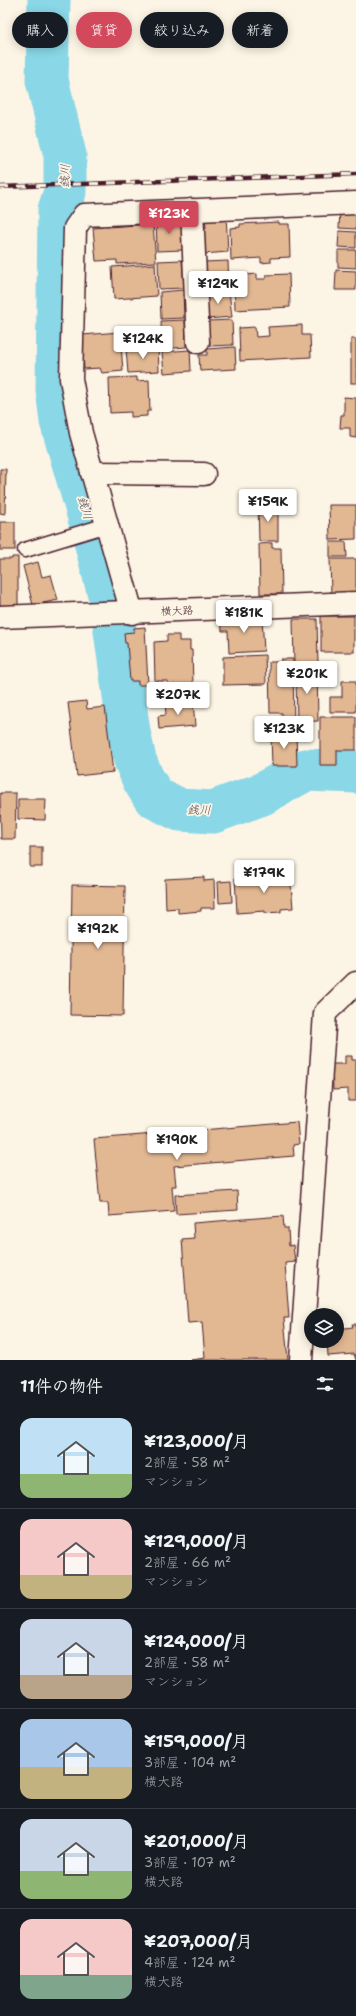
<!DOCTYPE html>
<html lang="ja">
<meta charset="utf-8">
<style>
:root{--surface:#171b24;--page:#242831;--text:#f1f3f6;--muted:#9ea1a6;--line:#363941;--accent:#d1495b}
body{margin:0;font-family:"Shantell Sans","Klee One",sans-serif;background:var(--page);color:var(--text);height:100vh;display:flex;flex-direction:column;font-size:15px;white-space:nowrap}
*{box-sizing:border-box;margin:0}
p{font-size:13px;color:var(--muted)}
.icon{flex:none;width:22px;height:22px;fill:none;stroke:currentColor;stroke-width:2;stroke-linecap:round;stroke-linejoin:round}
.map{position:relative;height:1360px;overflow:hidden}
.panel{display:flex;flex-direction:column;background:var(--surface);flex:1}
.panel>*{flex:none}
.hud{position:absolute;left:12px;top:12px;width:332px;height:36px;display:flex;gap:8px}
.tools{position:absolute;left:304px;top:1308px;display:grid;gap:8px}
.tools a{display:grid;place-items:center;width:40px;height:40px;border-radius:50%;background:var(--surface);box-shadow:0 2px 10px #0003;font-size:20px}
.price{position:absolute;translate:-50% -34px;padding:0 9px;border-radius:4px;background:#fff;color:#222;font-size:13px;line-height:26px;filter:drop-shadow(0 1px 2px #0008)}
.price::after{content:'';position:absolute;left:50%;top:24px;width:12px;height:9px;margin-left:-6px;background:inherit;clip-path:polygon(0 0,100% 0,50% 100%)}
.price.on{background:var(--accent);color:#fff}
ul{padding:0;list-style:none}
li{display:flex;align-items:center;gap:12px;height:100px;padding:0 20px}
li+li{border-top:1px solid var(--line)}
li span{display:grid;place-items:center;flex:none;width:112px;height:80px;border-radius:12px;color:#555}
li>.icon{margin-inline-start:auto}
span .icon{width:48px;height:48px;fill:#fffc;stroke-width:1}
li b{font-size:17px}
h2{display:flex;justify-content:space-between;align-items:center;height:48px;padding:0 20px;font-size:17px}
.tag{padding:0 14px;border-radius:18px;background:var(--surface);box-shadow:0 2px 10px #0003;font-size:14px;line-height:36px}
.tag.on{background:var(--accent);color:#fff}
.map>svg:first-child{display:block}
</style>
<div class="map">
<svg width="356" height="1360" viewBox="0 0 356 1360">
<rect width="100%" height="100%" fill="#fcf5e5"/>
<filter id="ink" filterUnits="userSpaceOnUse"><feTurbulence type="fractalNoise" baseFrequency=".025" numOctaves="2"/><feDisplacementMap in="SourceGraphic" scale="8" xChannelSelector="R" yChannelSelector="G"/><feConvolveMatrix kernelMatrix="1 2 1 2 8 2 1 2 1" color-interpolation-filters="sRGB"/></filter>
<g filter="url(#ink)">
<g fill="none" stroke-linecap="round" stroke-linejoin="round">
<polyline stroke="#89d7e7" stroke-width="43" points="49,0 47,80 65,155 65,192 59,210 57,389 61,421 88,514 111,602 129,732 135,760 143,779 154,797 180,810 213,812 262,794 305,770 356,772"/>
</g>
<g fill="#e2b893" stroke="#4a1f2b">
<polygon points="340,211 356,211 356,229 339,228"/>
<polygon points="226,215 228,252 203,254 201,228 206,228 205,216"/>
<polygon points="156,217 181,220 183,250 157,251"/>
<polygon points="279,222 279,224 289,224 290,257 271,258 271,262 261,263 261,258 231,260 230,228 240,227 240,224"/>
<polygon points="153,224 156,262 117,264 117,260 96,261 93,228"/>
<polygon points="339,231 356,232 356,248 338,247"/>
<polygon points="338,250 356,250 356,268 338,267"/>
<polygon points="182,260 184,288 159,289 158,261"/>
<polygon points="228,261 229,289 209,290 208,281 205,281 204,262"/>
<polygon points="155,264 157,296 114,299 112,267"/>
<polygon points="336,270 356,271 356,290 335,290"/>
<polygon points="257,274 257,279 266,279 266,275 289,274 290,307 235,310 234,276"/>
<polygon points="183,290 184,318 161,319 160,292"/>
<polygon points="229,291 232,317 207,319 206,292"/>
<polygon points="185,320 186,347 162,349 161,321"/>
<polygon points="232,320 233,345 210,346 208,321"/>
<polygon points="302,325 302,335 310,335 311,357 240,361 239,328 255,327 256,337 269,336 268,327"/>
<polygon points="120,332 123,371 102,373 100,368 84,369 82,335"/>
<rect x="351" y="339" width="5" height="44"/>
<polygon points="158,347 159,371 128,373 126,349"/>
<polygon points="235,347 236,369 200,371 199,355 207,355 207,349"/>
<polygon points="190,350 191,371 164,373 162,352"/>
<polygon points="137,377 137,381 149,380 150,411 147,411 147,416 131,417 131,412 110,413 109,378"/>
<polygon points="344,397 356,398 356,438 350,437 350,428 340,428 341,415 344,415"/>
<polygon points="0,469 6,469 5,514 0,513"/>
<polygon points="258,505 278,505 278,541 259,541"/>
<polygon points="329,505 356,505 356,539 330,540"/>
<rect x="0" y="522" width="15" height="28"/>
<polygon points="330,542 346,542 347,557 330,557"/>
<polygon points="272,543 272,548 281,548 282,594 260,594 259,544"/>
<polygon points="12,557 18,557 18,606 0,606 0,559 12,559"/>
<polygon points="330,559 356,559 356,593 331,593"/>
<polygon points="38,562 42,577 51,575 58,600 33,605 23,566"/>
<rect x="321" y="616" width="33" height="36"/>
<polygon points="262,617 264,651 229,653 228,631 222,631 221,619"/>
<polygon points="293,619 317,619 318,664 294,665"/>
<polygon points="145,627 148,685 138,685 138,681 130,681 127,643 125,643 124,633 134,632 134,628"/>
<polygon points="167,635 179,635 179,641 190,641 190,650 192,650 193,684 168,685 168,681 155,681 154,642 167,641"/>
<polygon points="265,655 266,684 223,685 223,657"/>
<polygon points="281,659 293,659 294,731 283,732 282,713 270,713 269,662 281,662"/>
<polygon points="317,665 318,721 297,722 296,677 302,677 301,666"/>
<polygon points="342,681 356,681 356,712 330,712 330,697 342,697"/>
<polygon points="86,701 87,709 105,707 113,772 77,776 68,703"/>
<polygon points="193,701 195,726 159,729 158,716 166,715 165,703"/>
<polygon points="320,717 356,717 356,750 337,750 337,765 320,765"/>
<polygon points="271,734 296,734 297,766 272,766"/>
<polygon points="0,793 16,793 15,839 1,839"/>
<polygon points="18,799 46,799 45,820 18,819"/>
<rect x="30" y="847" width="12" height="20"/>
<polygon points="290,873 293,908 281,909 281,912 265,913 265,911 237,913 235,878"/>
<polygon points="204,877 204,881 214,880 215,908 201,908 201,911 178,913 178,908 166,909 165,879"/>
<polygon points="231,881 232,902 219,903 218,882"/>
<polygon points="72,885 125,886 123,1016 70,1015"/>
<polygon points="345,1056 352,1056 352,1060 356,1060 356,1101 348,1101 348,1089 333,1090 332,1064 345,1064"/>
<polygon points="297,1122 299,1144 293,1145 294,1156 174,1166 176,1186 172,1186 174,1211 109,1216 108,1203 100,1203 94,1139"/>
<polygon points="237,1191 238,1210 176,1214 175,1195"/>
<polygon points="283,1216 284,1228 288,1228 289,1246 293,1245 295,1262 285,1263 289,1318 284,1318 288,1360 191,1360 205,1358 202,1322 188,1323 182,1239 194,1238 193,1223"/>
<polygon points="352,1324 356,1324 356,1360 354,1354 328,1356 327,1341 337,1341 337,1329 353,1327"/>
</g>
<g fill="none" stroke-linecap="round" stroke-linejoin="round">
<defs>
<polyline id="service" points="25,550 107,525"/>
<g id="minor">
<polyline points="192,210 198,342"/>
<polyline points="92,473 204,474"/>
<polyline points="132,613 81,433 71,379 75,228 84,215 356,203"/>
<polyline points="0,617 356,603"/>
<polyline points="301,1360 325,1013 356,983"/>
</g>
</defs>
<use href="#service" stroke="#4a1f2b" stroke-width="17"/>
<use href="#minor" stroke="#4a1f2b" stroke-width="25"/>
<use href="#service" stroke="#fcf5e5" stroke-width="14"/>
<use href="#minor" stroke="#fcf5e5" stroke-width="22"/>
<defs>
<polyline id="rail" points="0,187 356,174"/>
</defs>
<use href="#rail" stroke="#4a1f2b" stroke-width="4.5"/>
<use href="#rail" stroke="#fcf5e5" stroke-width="3" stroke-dasharray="9" stroke-linecap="butt"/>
</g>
</g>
<g text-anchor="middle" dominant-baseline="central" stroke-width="3.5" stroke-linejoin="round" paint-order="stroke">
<g font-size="11" fill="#4a1f2b" stroke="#fcf5e5">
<text transform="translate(177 611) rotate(-2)">横大路</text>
</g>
<g font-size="12" font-style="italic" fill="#5a4d5a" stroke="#fcf5e5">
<text transform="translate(65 176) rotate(-89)">銭川</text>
<text transform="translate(85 508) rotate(74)">銭川</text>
<text x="199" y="810">銭川</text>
</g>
</g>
</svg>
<div class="tools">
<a><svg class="icon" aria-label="layers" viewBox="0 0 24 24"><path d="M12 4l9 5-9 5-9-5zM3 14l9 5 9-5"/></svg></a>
</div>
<b class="price on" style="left:169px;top:235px">¥123K</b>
<b class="price" style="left:218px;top:305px">¥129K</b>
<b class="price" style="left:143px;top:360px">¥124K</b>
<b class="price" style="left:268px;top:523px">¥159K</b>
<b class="price" style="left:244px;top:634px">¥181K</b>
<b class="price" style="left:307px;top:695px">¥201K</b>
<b class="price" style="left:178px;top:716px">¥207K</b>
<b class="price" style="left:284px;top:750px">¥123K</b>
<b class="price" style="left:264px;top:894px">¥179K</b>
<b class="price" style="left:98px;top:950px">¥192K</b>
<b class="price" style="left:177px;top:1161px">¥190K</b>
<div class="hud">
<a class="tag">購入</a>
<a class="tag on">賃貸</a>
<a class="tag">絞り込み</a>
<a class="tag">新着</a>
</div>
</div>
<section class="panel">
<h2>11件の物件<svg class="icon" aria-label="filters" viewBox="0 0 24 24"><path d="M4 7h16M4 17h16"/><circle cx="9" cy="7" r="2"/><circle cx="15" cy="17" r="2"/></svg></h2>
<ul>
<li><span style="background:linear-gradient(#bfe0f5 70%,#8fb573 0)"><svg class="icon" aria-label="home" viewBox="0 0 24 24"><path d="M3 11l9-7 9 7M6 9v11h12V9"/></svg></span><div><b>¥123,000/月</b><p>2部屋 · 58 m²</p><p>マンション</p></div></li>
<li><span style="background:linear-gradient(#f6c9c9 70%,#c2b280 0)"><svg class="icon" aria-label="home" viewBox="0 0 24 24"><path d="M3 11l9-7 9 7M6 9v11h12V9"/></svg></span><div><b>¥129,000/月</b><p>2部屋 · 66 m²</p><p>マンション</p></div></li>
<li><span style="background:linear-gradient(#c9d6e8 70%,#b9a48a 0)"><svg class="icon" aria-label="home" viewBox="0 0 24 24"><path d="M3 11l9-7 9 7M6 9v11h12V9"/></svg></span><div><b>¥124,000/月</b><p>2部屋 · 58 m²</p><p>マンション</p></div></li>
<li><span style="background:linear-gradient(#a9c7e8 60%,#c2b280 0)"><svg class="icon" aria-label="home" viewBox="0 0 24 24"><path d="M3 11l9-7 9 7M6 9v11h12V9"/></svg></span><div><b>¥159,000/月</b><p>3部屋 · 104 m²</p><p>横大路</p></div></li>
<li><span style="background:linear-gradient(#c9d6e8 65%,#8fb573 0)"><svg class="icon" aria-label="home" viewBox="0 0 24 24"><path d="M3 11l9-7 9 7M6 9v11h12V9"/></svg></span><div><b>¥201,000/月</b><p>3部屋 · 107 m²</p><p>横大路</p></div></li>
<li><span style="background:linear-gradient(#f6c9c9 70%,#7fa58c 0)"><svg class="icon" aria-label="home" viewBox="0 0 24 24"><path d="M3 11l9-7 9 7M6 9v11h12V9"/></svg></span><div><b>¥207,000/月</b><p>4部屋 · 124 m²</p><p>横大路</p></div></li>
</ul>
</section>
